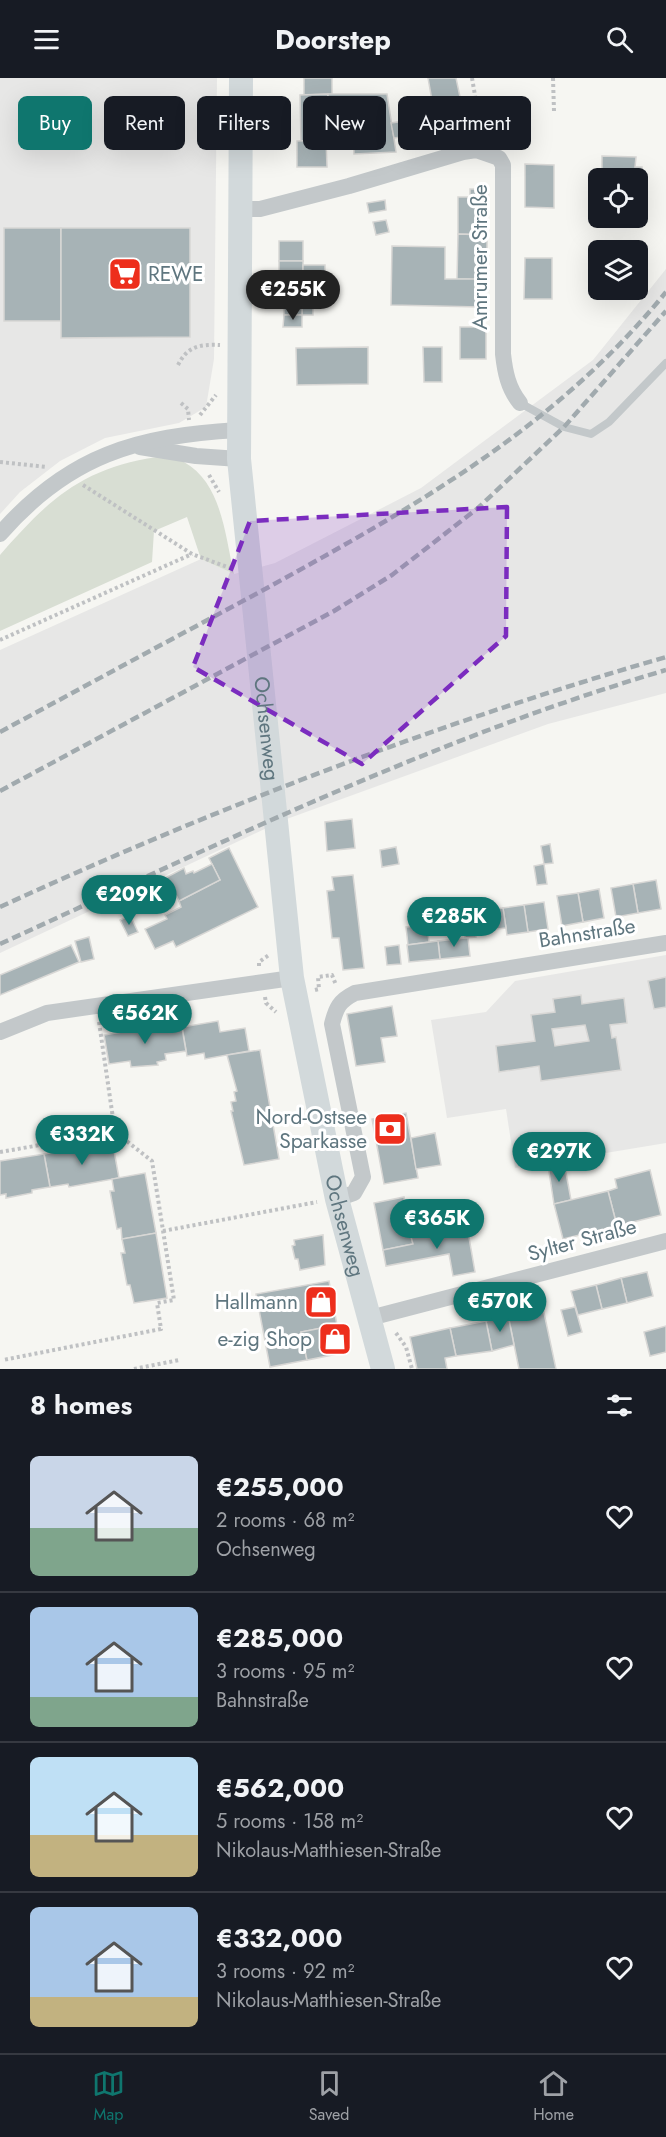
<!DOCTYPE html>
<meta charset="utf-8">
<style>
:root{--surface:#171b24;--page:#242831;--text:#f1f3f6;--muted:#9ea1a6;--line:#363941;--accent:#0f766e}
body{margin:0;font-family:Jost,sans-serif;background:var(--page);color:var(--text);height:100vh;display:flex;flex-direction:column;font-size:22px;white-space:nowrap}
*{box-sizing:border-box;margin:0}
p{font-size:20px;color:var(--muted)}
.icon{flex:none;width:33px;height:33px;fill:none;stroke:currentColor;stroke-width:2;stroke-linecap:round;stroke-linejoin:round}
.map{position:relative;height:1291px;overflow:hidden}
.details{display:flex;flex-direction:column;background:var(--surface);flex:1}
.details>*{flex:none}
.banner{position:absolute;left:18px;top:18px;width:630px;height:54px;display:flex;gap:12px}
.buttons{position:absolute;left:588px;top:90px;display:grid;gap:12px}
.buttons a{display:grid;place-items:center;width:60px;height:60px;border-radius:9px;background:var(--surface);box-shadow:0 6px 24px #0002;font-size:30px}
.price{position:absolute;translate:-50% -51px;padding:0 14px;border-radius:21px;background:var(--accent);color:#fff;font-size:20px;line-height:39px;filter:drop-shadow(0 2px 3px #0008)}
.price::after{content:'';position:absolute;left:50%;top:36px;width:18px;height:14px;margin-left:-9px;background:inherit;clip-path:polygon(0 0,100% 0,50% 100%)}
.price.on{background:#222;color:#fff}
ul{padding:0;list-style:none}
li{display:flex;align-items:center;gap:18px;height:150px;padding:0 30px}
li+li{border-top:2px solid var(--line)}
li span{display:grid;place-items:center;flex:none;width:168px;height:120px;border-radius:9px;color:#555}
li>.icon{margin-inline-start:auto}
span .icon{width:72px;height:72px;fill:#fffc;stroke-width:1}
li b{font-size:26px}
h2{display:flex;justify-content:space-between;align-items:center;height:72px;padding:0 30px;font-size:26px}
.chip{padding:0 21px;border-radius:9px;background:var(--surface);box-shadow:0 6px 24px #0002;font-size:21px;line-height:54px}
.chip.on{background:var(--accent);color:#fff}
header{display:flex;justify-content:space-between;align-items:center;height:78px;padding:0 30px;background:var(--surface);font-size:27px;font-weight:700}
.tab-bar{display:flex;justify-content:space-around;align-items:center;height:84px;border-top:2px solid var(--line);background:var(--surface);font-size:16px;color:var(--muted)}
.tab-bar a{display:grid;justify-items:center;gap:3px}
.tab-bar .on{color:var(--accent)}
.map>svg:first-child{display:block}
</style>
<header><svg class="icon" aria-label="menu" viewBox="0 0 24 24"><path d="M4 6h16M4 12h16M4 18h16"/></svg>Doorstep<svg class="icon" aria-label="search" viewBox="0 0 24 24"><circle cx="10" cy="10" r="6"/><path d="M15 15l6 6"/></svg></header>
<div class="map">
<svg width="666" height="1291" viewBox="0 0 666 1291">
<rect width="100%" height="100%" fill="#f6f6f2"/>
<g fill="#e7e7e6">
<polygon points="0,0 217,0 214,281 206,329 179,345 105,360 60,383 20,414 0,436"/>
<polygon points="666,191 666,615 548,646 284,742 0,875 0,572 201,481 234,496 275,485 421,410 593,282"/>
<polygon points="666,877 666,1065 515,1090 506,1031 447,1040 431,942 486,934 515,903"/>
</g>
<path fill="#d8ded3" d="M157,379C165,380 177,380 184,384C222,405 225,458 234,496L201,481L187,439L154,453L152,484L0,553V477C48,422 82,390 157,379Z"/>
<g fill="#a7b3b6" stroke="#d8d7d5" stroke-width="1.5" fill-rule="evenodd">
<polygon points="304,0 332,0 332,16 304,17"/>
<polygon points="428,0 456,0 463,33 435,39"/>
<polygon points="328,16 329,62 301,63 300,17"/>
<polygon points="328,16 387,16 396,74 354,76 353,39 328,39"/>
<polygon points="435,39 438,54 394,60 391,45"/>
<polygon points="326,62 327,89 297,89 297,63"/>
<polygon points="602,78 636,79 635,89 642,89 641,120 638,120 638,100 602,100"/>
<polygon points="525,86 554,87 554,130 525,129"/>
<polygon points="470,111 488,111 487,157 458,156 458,119 470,119"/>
<polygon points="385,122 386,132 369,135 367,125"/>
<polygon points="386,142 389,154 376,157 373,144"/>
<rect x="4" y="150" width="57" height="93"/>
<polygon points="61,150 190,150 190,259 61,260"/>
<polygon points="458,156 487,157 487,202 457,201"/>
<rect x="279" y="163" width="24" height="20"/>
<polygon points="392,168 445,169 445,201 482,201 481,229 391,227"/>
<polygon points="525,180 552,180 552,221 524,221"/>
<polygon points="279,183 303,183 303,204 279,203"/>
<polygon points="303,187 325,187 325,200 303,199"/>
<polygon points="279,203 303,204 302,224 279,224"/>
<rect x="302" y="219" width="11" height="18"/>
<rect x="284" y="224" width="18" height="13"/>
<polygon points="284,237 302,237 302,249 283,249"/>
<rect x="460" y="249" width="26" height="32"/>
<polygon points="368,269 368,306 297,307 296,270"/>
<polygon points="423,269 442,269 442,304 424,304"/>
<polygon points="352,741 355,770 327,773 325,744"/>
<polygon points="550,766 553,785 544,786 541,768"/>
<polygon points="396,769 399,786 382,789 380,772"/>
<polygon points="229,770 258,829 176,869 173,863 155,871 145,851 167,841 165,837 181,829 179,823 220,802 209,780"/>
<polygon points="212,786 220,802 179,823 167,799 184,790 186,796 193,793 194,795"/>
<polygon points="544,786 547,806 537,807 534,788"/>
<polygon points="353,797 364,890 343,892 339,860 332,860 327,813 334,812 332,799"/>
<polygon points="656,802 661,831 638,835 633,806"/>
<polygon points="633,806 638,835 616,839 611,810"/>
<polygon points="599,811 604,840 583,844 578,815"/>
<polygon points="578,815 583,844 562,848 557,818"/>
<polygon points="544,824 548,851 528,854 524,827"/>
<polygon points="524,827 528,854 507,857 503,830"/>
<polygon points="503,830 506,850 497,851 494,831"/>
<polygon points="130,837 138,854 128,858 120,842"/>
<polygon points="474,837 476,859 465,860 463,838"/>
<polygon points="427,847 429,864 408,867 406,849"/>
<polygon points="89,859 94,881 81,884 75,863"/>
<polygon points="465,860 468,860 470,878 440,881 438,863"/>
<polygon points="438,863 440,881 409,884 407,867"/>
<polygon points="71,867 79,884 0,917 0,897"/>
<polygon points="399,867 401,886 387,887 385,869"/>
<polygon points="666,899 666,929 654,931 648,903"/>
<path d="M581,917L582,926L624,920L627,945L610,947L612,960L616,959L621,992L541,1003L539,988L499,994L496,968L535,963L531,937L555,934L553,921ZM585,947L589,963L555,968L552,951Z"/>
<polygon points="392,928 397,958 381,960 385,984 356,988 347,936"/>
<polygon points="218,943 220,954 245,950 249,973 205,981 204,975 187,978 182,949"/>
<polygon points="181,944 186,973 165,976 166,982 157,984 158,987 131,989 130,983 109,986 104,957"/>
<polygon points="260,972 279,1081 244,1087 231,1033 233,1033 231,1024 236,1023 234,1014 237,1013 227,977"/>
<polygon points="406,1035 418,1100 384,1106 372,1041"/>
<polygon points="435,1055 441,1087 416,1091 411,1060"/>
<polygon points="101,1066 102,1069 113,1067 119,1100 69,1109 68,1106 50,1109 44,1076"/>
<polygon points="44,1076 50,1109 32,1112 32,1115 6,1120 6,1116 0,1117 0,1083"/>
<polygon points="564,1084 571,1122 554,1126 548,1087"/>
<polygon points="650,1092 661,1137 617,1148 608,1113 617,1110 615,1101"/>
<polygon points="145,1095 156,1155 122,1161 121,1150 117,1151 110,1113 114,1113 112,1101"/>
<polygon points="608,1113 617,1148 563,1161 554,1126"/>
<polygon points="404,1119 413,1166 383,1172 374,1125"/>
<polygon points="467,1148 475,1194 453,1198 449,1176 386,1188 383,1172 413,1166 411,1159"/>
<polygon points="156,1155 167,1220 134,1225 130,1207 127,1207 121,1175 125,1175 122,1161"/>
<polygon points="323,1157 325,1187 300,1192 298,1181 295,1181 292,1168 295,1167 294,1162"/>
<polygon points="647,1194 653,1218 627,1225 621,1200"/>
<polygon points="621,1200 627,1225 602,1231 596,1207"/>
<polygon points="329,1203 337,1247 301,1254 307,1282 270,1289 256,1216"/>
<polygon points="596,1207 602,1231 578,1237 571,1213"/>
<polygon points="575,1229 582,1254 568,1258 561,1232"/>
<polygon points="543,1230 556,1291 519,1291 508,1237"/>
<polygon points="508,1237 514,1267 492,1273 486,1243"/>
<polygon points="486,1243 492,1273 456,1278 450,1250"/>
<polygon points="342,1246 348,1274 307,1282 301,1254"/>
<polygon points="666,1248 666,1274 650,1278 644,1254"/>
<polygon points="450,1250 456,1278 445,1280 447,1291 417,1291 410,1259"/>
</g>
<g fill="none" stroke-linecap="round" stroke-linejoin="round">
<g stroke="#bfc1c3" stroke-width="4" stroke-dasharray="3 3" stroke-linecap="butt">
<polyline points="472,0 477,29 477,56"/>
<polyline points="553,0 554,33"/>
<path d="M178,287C187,269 199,266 220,267"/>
<polyline points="181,325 188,331 189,342"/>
<polyline points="200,337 216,317"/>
<polyline points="0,384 47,389"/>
<polyline points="209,397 219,414"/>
<polyline points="83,407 192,476 230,490"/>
<polyline points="0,562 192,476"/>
<polyline points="259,888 259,884 269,877"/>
<polyline points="315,912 319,911 318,899 332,897 336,907"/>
<polyline points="265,919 266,925 276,934"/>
<polyline points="99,944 115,1054"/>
<polyline points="0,1074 115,1054 152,1083 174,1222 157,1225 161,1251 3,1282"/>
<polyline points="163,1153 317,1124"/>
<polyline points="396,1255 406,1269 412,1291"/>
<polyline points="134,1291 179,1282"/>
</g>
<polyline stroke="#c3c8ca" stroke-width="8" points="520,325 564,349 591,356 609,344 666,285"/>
<g stroke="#c3c8ca" stroke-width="16">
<path d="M242,131H260L349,108L463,74L476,72L499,80L503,87V276C505,294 508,310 520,325"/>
<polyline points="140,369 196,378 239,381"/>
<path d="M0,456C69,377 137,358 238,352"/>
<polyline points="0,954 47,935 292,900"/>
<path d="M337,1121L354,1115L363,1099L332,946C336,930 339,923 355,915L666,865"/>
<polyline points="370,1240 666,1163"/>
</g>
<path stroke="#d2d9db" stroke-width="24" id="s1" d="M241,0L239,381L292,900L337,1121L383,1291"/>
<g stroke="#a1aaae" stroke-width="4.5" stroke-dasharray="9 4.5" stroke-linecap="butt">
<path d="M0,654C85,608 170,562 256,516C409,432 554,352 666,214"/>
<polyline points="0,713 334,533 392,497 478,430 564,349 666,233"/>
<path d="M0,829C215,730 438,645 666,579"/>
<path d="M0,866C219,766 435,660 666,592"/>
</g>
</g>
<path fill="#7b2cbf" fill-opacity="0.2" stroke="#7b2cbf" stroke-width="4.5" stroke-dasharray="12 8" stroke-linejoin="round" d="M507,429L506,558L362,686L193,589L250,443Z"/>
<defs>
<symbol id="supermarket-square" viewBox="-11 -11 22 22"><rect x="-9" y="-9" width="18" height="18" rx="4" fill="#ed2e1c" stroke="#fff"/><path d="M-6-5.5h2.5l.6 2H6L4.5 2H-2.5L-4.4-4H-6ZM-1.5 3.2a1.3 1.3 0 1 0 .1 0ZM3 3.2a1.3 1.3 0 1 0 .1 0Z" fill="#fff"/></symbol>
<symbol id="bank-square" viewBox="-11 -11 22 22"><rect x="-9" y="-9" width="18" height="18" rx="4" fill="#ed2e1c" stroke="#fff"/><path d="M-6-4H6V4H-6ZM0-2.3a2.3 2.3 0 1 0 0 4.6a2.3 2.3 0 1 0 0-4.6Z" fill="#fff"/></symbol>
<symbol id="shop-square" viewBox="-11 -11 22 22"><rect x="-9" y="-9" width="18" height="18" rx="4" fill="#ed2e1c" stroke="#fff"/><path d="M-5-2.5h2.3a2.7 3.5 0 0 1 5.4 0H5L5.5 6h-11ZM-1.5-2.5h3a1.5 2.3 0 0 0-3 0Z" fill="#fff"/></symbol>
</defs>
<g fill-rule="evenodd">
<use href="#supermarket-square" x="106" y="177" width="38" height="38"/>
<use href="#bank-square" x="371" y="1032" width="38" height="38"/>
<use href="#shop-square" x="302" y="1205" width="38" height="38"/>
<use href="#shop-square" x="316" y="1242" width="38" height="38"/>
</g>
<g text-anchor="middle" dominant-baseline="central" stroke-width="6" stroke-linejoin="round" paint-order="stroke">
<g font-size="21" fill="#5f767f" stroke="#fff">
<text transform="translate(480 179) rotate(-90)">Amrumer Straße</text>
<text stroke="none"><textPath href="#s1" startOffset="652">Ochsenweg</textPath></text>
<text transform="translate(587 855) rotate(-9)">Bahnstraße</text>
<text stroke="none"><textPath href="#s1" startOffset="1156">Ochsenweg</textPath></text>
<text transform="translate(582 1162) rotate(-15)">Sylter Straße</text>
</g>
<g font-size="21" fill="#5f767f" stroke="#fff" text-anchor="end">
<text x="148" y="196" text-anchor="start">REWE</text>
<text x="367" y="1039">Nord-Ostsee<tspan x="367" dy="24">Sparkasse</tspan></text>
<text x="298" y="1224">Hallmann</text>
<text x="312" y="1261">e-zig Shop</text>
</g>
</g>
</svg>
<div class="buttons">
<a><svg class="icon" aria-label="locate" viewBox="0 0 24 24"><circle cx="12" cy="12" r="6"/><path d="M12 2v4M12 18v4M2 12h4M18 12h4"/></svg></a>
<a><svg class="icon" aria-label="layers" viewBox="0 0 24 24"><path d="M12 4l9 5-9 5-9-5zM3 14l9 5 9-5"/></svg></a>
</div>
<b class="price on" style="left:293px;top:243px">€255K</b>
<b class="price" style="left:129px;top:848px">€209K</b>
<b class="price" style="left:454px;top:870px">€285K</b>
<b class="price" style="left:145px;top:967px">€562K</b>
<b class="price" style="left:82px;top:1088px">€332K</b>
<b class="price" style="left:559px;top:1105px">€297K</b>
<b class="price" style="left:437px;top:1172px">€365K</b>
<b class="price" style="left:500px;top:1255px">€570K</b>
<div class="banner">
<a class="chip on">Buy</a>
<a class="chip">Rent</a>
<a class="chip">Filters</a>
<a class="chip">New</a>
<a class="chip">Apartment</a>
</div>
</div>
<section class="details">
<h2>8 homes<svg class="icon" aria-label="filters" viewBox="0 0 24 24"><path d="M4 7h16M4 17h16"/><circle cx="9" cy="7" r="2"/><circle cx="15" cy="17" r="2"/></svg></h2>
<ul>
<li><span style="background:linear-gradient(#c9d6e8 60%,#7fa58c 0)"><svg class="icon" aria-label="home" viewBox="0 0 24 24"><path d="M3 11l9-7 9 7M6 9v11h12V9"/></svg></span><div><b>€255,000</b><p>2 rooms · 68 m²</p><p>Ochsenweg</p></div><svg class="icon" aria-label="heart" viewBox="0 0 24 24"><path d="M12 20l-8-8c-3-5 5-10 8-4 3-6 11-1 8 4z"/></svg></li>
<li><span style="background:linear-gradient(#a9c7e8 75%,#7fa58c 0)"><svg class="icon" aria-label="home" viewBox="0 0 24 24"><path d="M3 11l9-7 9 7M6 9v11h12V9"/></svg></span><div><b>€285,000</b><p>3 rooms · 95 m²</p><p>Bahnstraße</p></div><svg class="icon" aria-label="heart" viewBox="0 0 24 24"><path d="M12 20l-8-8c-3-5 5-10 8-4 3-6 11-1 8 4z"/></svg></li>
<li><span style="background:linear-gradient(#bfe0f5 65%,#c2b280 0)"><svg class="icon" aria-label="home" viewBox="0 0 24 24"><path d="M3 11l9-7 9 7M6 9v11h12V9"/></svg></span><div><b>€562,000</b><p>5 rooms · 158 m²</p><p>Nikolaus-Matthiesen-Straße</p></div><svg class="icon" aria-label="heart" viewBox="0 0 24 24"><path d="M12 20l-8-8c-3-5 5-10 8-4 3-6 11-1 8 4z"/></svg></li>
<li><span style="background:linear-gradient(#a9c7e8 75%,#c2b280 0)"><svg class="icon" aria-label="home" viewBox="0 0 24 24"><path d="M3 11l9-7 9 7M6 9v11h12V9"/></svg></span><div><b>€332,000</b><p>3 rooms · 92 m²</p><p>Nikolaus-Matthiesen-Straße</p></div><svg class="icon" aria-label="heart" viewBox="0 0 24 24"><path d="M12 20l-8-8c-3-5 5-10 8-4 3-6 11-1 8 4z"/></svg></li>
</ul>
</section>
<nav class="tab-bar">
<a class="on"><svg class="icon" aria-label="map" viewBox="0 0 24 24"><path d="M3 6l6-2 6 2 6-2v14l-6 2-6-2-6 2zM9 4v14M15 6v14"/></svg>Map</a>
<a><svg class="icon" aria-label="saved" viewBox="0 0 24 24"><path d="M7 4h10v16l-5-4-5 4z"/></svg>Saved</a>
<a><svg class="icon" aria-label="home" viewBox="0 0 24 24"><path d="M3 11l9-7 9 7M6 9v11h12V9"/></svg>Home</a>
</nav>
